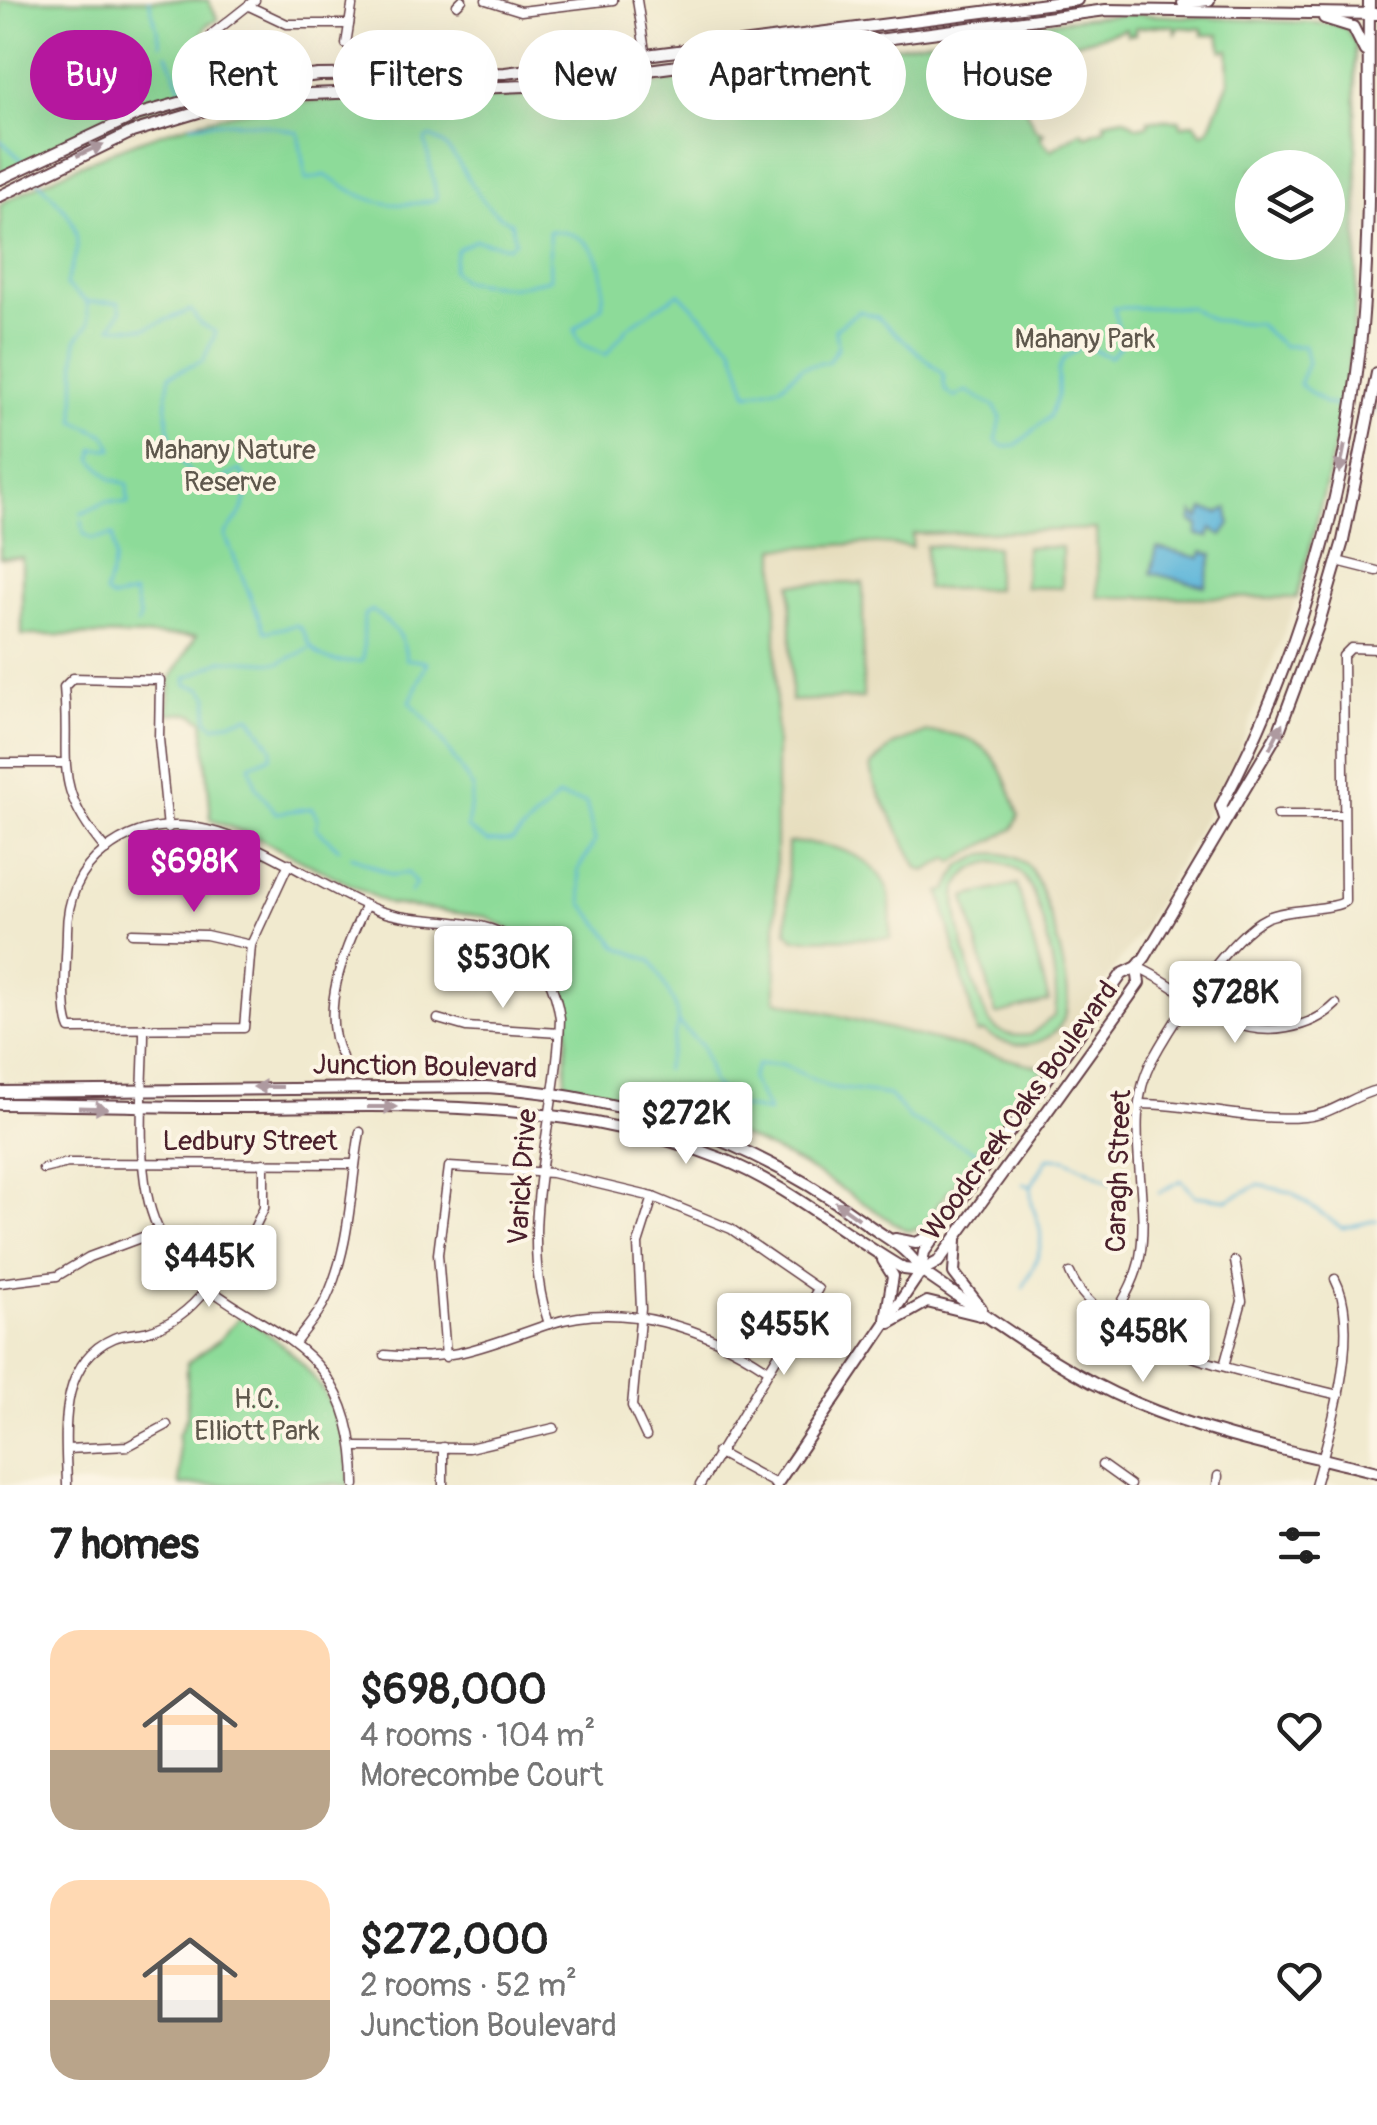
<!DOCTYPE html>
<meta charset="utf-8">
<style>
:root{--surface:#fff;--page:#f6f6f6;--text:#222;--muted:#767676;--accent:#b5179e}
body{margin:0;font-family:Pangolin,sans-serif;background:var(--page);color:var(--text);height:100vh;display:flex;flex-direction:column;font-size:38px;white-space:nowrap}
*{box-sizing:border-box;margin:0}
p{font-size:32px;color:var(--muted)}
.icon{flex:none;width:55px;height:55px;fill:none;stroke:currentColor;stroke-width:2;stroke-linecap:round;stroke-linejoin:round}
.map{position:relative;height:1485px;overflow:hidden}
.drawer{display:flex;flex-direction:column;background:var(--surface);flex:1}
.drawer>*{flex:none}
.guide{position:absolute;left:30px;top:30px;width:1318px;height:90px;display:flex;gap:20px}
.controls{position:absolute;left:1235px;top:150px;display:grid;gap:20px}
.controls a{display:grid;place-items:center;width:110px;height:110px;border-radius:50%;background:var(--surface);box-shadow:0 10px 40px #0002;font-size:50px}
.price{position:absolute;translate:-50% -85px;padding:0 22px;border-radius:10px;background:#fff;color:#222;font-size:32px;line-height:65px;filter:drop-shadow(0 2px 5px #0008)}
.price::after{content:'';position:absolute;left:50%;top:60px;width:30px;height:22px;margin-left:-15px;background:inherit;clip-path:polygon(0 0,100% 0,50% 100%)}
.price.current{background:var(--accent);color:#fff}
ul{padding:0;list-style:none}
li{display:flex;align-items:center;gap:30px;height:250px;padding:0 50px}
li span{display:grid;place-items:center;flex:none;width:280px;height:200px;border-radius:30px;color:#555}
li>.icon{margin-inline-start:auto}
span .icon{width:120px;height:120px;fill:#fffc;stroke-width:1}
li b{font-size:42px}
h2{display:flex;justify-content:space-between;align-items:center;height:120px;padding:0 50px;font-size:42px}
.chip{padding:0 35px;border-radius:45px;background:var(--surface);box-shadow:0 10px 40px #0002;font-size:35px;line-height:90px}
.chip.current{background:var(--accent);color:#fff}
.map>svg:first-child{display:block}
</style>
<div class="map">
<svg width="1377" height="1485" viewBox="0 0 1377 1485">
<rect width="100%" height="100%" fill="#fcf5e5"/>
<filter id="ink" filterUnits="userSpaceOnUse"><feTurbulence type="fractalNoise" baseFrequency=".01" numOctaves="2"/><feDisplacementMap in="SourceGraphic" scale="20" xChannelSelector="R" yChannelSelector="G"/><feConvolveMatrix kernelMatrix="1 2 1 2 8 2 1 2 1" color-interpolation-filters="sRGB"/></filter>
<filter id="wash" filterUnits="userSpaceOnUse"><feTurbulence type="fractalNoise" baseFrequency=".0048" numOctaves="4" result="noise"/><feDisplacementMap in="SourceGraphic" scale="40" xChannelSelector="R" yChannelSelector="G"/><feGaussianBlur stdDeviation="2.25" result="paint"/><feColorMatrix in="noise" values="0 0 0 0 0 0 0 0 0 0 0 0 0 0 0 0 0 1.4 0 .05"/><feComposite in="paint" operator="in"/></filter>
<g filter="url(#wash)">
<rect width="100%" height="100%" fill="#f1eacf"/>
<polygon fill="#e4dbba" points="1096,529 1098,597 1297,598 1233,766 1142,929 1045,1068 776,1000 776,547 876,545 913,534"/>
<g fill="#8ddb99" stroke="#6c7d62" stroke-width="2.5" fill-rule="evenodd">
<polygon points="0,0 208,0 218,20 207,25 201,36 212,79 206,91 104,124 0,176"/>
<path d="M1131,14L1335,24L1346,28L1355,43C1354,136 1362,227 1354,320C1346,415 1321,506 1297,598L1098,597L1096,529L913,534L912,547L876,543L776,548V1000L1045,1068L1014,1100L1006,1122L940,1202L924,1228L907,1231C859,1201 814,1168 762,1145C699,1116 632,1100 565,1082L569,1005L551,966L531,942L487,917L389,904L253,836L211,820L203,721L193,714L168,713L171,678L196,636L22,635V558H0V204C137,133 239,97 396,97V101C545,100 698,81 844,55C940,39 1035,20 1131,14ZM1153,26H1174L1176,33L1179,27L1202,29L1203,35H1219L1222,51L1228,50L1229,81L1209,129L1202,134L1194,123L1181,126L1180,120H1148V125L1137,127L1124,118L1104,122L1105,128L1086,136L1082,131L1051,150L1040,138L1044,133L1036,130L1023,105L1018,76L1027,69L1028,60L1039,59L1043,65L1044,56L1062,53L1061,47L1126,29L1127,35L1135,34V28ZM1252,168H1328V242H1252Z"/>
<rect x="926" y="546" width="70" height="43"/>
<polygon points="1026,547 1062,547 1062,588 1025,587"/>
<polygon points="863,583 863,698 791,701 791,584"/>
<path d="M927,732C990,733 1001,761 1019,815L1013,829L953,862L949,858L925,871L918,868L874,783L871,766L893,745Z"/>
<path d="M788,843C824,841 874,852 888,891C892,905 890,924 890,938L794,939L787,932Z"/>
<path d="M985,854C1001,852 1016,855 1028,866C1044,882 1071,982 1068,1005C1061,1047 1014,1055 985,1032L977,1033L940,892L947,890L960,866ZM993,862C1006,863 1018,868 1026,880C1041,900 1063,993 1054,1016L1030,1035C1016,1037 1003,1036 993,1026C978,1011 951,909 957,890C962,873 976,865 993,862Z"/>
<polygon points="1017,884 1049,1001 996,1015 965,897"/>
<path d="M241,1315C305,1355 350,1405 349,1485H180L178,1436L187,1416V1363L218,1341Z"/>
</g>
<g fill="#5cb5d9" stroke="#536a82" stroke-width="2.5">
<polygon points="1228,508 1230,524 1222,536 1212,528 1209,537 1197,535 1199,525 1191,522 1193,512 1199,519 1203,509 1219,513"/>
<polygon points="1157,548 1200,558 1202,552 1213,555 1205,586 1151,573"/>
</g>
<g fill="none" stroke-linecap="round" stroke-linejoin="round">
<g stroke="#5cb5d9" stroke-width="2.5">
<polyline points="149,0 161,44"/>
<polyline points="167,54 183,93"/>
<path d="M191,125C229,119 261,123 298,132L306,180L325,175C365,201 389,212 437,199L425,140L431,137C468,154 467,203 511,222L515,241L508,247L475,240L457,250L452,270L462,281L513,287L550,279L549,231C595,231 608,265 602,306L574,330L581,344L606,355L628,327L679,293L733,347L748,394L781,386L802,367L828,362L838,347L835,329L859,311L877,317L943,374L945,390L954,397L966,391L994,406L1001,418L996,441L1005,447L1016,446L1049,417L1058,395V371L1063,360L1082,345L1110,357L1121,345L1114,308L1189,307L1212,320L1258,324L1283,346H1304L1308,363L1299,384L1325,403L1342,407"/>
<polyline points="0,140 23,161"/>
<path d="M38,180C55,202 78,214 77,247C76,259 68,272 66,286L87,302H119L121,311L111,327L146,328L191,310L200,324L216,332L203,361L170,375C161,417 170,453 199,484H213L240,470C258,492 240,516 225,535L265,632L296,625C306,631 304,636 310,645C323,665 343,662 363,661L364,615L372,610C390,624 405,635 406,659L427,662L410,702L433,727L473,788L467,828L488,842L512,841L558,797L586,803L595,841L578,870L583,904L618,947L652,961L675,1005L678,1023L702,1046L713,1084L737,1106L769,1112L751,1079L757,1065L782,1064L828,1087L889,1095L910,1119L980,1154"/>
<polyline points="1375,412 1377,412"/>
<polyline points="81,514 108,501 128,504 127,484 111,479 92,459 94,449 113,449 105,435 75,421 76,340 89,324 87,303"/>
<polyline points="82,521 84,534 92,539 113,535 115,559 105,594 112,599 134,594 140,619 137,625"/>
<polyline points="309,649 279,663 224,660 186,678 187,685 201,688 209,697 207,720 215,726 250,716 272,748 271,756 250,765 256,787 276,813 312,808 318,819 316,828 339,849"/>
<polyline points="351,856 392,875 408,873 416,884 410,892"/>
<polyline points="665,1070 678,1023"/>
<polyline points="1023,1184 1031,1186 1048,1158 1066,1159 1130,1191"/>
<polyline points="1159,1193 1181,1180 1196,1196 1228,1200 1258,1185 1291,1192 1342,1228 1377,1220"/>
<path d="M1023,1288C1032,1269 1046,1248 1039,1225C1034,1210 1030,1203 1031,1186"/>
</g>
</g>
</g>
<g filter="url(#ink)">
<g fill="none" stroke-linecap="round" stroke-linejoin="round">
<defs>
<g id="minor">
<polyline points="486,0 521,11 613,0"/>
<polyline points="637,0 648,70"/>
<polyline points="457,5 462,0"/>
<polyline points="251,7 287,24 349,24"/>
<polyline points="346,44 353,0"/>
<polyline points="226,105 212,34 255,0"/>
<polyline points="1337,561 1377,571"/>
<polyline points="0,763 64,763"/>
<polyline points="1277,815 1343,815"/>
<path d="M106,850C50,784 71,763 64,687L73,678L160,680L159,739L168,828"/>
<path d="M289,863L251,945L244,1028L70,1029C61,1010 67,954 67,931C67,900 79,870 104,851C194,780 295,879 377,910C426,928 479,911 522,946C545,964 556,991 560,1018C558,1118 515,1226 549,1324"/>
<polyline points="132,933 206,935 251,945"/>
<path d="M1137,967C1190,989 1224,1040 1287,1028C1305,1025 1323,1017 1336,1004"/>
<polyline points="438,1019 466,1027 559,1033"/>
<path d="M144,1031C144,1088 132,1184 161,1234C224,1344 354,1309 355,1485"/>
<path d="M342,1057C318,1011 345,948 366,905"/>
<path d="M1141,1104C1197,1104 1248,1122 1304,1117C1332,1115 1351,1096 1377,1090"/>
<polyline points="43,1169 68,1163 355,1164"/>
<polyline points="249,1239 264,1208 264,1163"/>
<path d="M1070,1273C1102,1350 1265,1376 1339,1395"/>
<polyline points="0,1283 57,1276 89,1257 159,1231"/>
<path d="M1112,1320C1123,1300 1136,1280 1140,1257C1151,1195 1121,1118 1152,1060C1172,1023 1230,935 1266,918C1285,908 1337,910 1345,901L1343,656L1351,648L1377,649"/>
<path d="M295,1343C306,1328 318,1316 326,1299C351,1246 350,1188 360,1132"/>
<path d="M385,1355C458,1362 483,1346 549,1324C623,1300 706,1328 767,1369"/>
<polyline points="446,1357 438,1254 449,1167 552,1173 653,1197 731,1229 818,1289 700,1485"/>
<polyline points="1224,1366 1242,1301 1235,1261"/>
<polyline points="646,1436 632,1406 641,1309 638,1244 653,1197"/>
<polyline points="355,1447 469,1448 554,1428"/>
<polyline points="443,1447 443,1485"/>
<polyline points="67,1449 128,1446 167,1425"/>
<polyline points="717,1452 776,1484"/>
<polyline points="1102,1465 1130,1485"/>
<path d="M67,1485C66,1435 56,1363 114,1338C123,1334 135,1334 145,1332C172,1325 191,1309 207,1288"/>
<polyline points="1217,1485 1218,1476"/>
<path d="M1315,1485C1330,1432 1362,1331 1335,1279"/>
</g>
<g id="major">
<polyline points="1183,3 1209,0"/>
<polyline points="1324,18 1353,27 1365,51"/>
<polyline points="0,179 136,115 244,85 318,75 505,73 1077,0"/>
<polyline points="0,196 132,132 212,108 282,95 526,86 1106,10 1377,14"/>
<path d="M1225,818L1221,806C1299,660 1347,492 1362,327C1371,219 1368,109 1369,0"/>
<path d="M0,1092L486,1087C624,1095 753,1140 864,1222C885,1238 908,1247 921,1271C991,1318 1057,1370 1135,1403C1212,1436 1296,1452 1377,1472"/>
<path d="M0,1104C81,1104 162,1108 243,1107C410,1106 564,1097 722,1159C789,1186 843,1234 904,1269L921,1271"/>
<polyline points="895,1239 916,1243 930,1236"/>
<polyline points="956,1240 954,1273 981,1308"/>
<polyline points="883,1260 893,1276 886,1319"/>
<path d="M921,1271L938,1262C1005,1169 1073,1077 1139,983L1137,967"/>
<polyline points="890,1323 927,1302 980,1315"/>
<polyline points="776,1485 921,1271 924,1252 943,1225 1122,974 1137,967 1145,957 1279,731 1318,626 1343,541 1377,373"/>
</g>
</defs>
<use href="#minor" stroke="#633d44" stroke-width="11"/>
<use href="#major" stroke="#633d44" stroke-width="14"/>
<use href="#minor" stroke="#fff" stroke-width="8"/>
<use href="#major" stroke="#fff" stroke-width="10"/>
</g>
<defs><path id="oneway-solid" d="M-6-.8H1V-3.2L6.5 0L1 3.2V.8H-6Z" transform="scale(2.5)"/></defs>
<g fill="#ae9aa0">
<use href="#oneway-solid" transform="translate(90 150) rotate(-24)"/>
<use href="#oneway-solid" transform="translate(1342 459) rotate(101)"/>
<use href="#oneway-solid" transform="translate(1276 736) rotate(-64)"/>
<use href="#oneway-solid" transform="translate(268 1087) rotate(180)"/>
<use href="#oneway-solid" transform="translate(382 1107)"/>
<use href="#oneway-solid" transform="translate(93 1108) rotate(2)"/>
<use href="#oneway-solid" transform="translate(847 1210) rotate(-144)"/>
</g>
</g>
<g text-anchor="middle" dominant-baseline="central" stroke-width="8" stroke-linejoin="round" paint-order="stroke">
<g font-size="28" fill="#5e574c" stroke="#fcf5e5">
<text x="1085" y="339">Mahany Park</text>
<text x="230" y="450">Mahany Nature<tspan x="230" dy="32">Reserve</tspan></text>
<text x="257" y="1399">H.C.<tspan x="257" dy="32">Elliott Park</tspan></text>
</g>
<g font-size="28" fill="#4a1f2b" stroke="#fcf5e5">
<text transform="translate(425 1067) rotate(1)">Junction Boulevard</text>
<text transform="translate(1020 1111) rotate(-54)">Woodcreek Oaks Boulevard</text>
<text x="250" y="1141">Ledbury Street</text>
<text transform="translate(1119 1171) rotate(-88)">Caragh Street</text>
<text transform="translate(523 1177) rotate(-86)">Varick Drive</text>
</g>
</g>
</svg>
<div class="controls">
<a><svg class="icon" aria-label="layers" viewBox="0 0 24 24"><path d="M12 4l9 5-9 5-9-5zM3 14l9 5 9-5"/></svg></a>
</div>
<b class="price current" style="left:194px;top:915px">$698K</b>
<b class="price" style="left:503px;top:1011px">$530K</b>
<b class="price" style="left:1235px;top:1046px">$728K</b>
<b class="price" style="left:686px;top:1167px">$272K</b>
<b class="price" style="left:209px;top:1310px">$445K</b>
<b class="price" style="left:784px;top:1378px">$455K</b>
<b class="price" style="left:1143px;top:1385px">$458K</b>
<div class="guide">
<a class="chip current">Buy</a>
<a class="chip">Rent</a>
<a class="chip">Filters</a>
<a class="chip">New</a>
<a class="chip">Apartment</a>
<a class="chip">House</a>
</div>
</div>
<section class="drawer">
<h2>7 homes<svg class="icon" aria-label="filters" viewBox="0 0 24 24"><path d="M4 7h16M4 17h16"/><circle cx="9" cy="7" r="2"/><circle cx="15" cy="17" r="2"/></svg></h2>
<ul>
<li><span style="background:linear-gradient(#ffd9b3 60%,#b9a48a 0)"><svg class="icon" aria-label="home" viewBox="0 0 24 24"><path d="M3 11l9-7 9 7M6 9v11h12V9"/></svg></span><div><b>$698,000</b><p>4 rooms · 104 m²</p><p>Morecombe Court</p></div><svg class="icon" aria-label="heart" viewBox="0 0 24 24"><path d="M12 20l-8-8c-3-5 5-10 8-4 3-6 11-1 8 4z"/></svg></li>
<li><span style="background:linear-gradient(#ffd9b3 60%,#b9a48a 0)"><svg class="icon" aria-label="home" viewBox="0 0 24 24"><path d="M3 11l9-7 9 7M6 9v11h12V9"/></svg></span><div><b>$272,000</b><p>2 rooms · 52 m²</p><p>Junction Boulevard</p></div><svg class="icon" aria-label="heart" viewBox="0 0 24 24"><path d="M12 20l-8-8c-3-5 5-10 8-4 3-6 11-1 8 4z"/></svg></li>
</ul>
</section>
